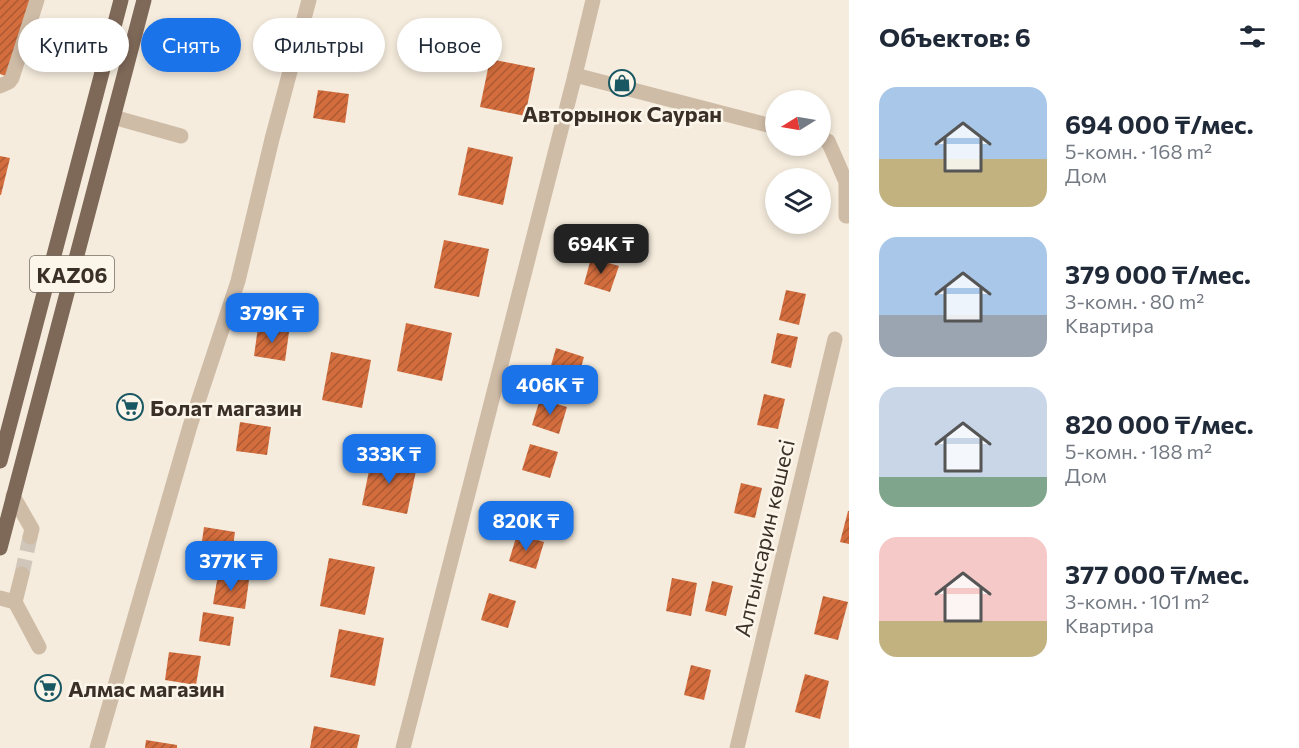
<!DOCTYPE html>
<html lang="ru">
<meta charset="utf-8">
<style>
:root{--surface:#fff;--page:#f2f2f3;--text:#1f2937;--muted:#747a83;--accent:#1a73e8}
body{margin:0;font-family:Commissioner,sans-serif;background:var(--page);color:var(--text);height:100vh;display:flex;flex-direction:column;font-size:22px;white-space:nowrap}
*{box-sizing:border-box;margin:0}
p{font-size:20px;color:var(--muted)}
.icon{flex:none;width:33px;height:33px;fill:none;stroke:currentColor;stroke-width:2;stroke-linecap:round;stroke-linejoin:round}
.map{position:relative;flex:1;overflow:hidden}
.panel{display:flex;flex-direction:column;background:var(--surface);width:450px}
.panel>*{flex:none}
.hud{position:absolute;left:18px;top:18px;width:570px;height:54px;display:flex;gap:12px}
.needle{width:39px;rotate:259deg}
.tools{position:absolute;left:765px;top:90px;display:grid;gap:12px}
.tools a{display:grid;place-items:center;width:66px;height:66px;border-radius:50%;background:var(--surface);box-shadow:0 3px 9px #0003;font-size:30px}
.price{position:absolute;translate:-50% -51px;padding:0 14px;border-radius:12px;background:var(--accent);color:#fff;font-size:20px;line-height:39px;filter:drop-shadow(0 2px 3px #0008)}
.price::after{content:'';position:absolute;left:50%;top:36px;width:18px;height:14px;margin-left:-9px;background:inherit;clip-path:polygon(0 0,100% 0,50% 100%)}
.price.on{background:#222;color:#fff}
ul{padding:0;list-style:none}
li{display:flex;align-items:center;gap:18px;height:150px;padding:0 30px}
li span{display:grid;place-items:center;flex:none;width:168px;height:120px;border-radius:18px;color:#555}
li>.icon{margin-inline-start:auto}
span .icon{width:72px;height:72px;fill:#fffc;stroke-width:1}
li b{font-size:26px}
h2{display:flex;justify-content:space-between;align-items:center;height:72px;padding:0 30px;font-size:26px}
.pill{padding:0 21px;border-radius:27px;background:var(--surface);box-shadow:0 3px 9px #0003;font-size:21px;line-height:54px}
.pill.on{background:var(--accent);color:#fff}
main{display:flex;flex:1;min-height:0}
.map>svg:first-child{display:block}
</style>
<main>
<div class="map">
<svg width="849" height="748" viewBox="0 0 849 748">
<defs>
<pattern id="building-hatch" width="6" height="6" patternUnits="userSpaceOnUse" patternTransform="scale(1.5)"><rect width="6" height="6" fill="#d36d3d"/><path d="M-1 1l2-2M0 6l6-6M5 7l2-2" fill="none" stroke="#ac5a33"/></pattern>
</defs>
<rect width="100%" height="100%" fill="#f5ecdd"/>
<g fill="url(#building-hatch)">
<polygon points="0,0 34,0 11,78 0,74"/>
<polygon points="321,25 352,29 347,58 316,53"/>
<polygon points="490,59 535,68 525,116 480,107"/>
<polygon points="318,90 349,94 345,123 313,118"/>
<polygon points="468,147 513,157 503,205 458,195"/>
<polygon points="0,156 10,158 1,195 0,195"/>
<polygon points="444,240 489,249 479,297 434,288"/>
<polygon points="591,258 619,266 610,292 584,284"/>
<polygon points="786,290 806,294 799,325 779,320"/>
<polygon points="406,323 452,333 442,381 397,371"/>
<polygon points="258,327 289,332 285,361 254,356"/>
<polygon points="777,333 798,337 791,368 771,363"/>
<polygon points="556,348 584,357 576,385 548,376"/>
<polygon points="331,352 371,360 362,408 322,400"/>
<polygon points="764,394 785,399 778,429 757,425"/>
<polygon points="540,399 567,407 559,434 532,425"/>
<polygon points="240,422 271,427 267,455 236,451"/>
<polygon points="530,444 558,452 550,478 522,470"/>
<polygon points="372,456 417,466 407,514 362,505"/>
<polygon points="741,483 762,488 755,518 734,513"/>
<polygon points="848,511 849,511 849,544 840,542"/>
<polygon points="204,527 235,532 231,560 200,555"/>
<polygon points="517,534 544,542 536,569 509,561"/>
<polygon points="329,558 375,567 365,615 320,606"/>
<polygon points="218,575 249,580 245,609 213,604"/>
<polygon points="672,578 697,583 691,616 666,611"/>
<polygon points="712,581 733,586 726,616 705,611"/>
<polygon points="489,593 516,601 508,628 481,620"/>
<polygon points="823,596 848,602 838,640 814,634"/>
<polygon points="203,612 234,617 230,646 199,641"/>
<polygon points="339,629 384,638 375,686 330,677"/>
<polygon points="169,652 201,656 196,685 165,680"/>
<polygon points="691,665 711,670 704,700 684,695"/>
<polygon points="805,674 829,681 820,719 795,712"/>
<polygon points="314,726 360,735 357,748 310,748"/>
<polygon points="146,740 177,745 177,748 145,748"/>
</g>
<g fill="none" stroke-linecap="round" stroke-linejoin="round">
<polyline stroke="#d0c6b9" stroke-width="15" stroke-dasharray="15 8" stroke-linecap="butt" points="22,574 30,537"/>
<g stroke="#cfbca7" stroke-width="15">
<polyline points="575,75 776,127"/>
<polyline points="0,86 9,82 12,78 37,0"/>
<polyline points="113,117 181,136"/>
<polyline points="820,139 828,141 846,182 846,216"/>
<polyline points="13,496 32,529 30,537"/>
<polyline points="0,598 15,602 39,647"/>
<polyline points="15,602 22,574"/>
<polyline points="97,748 190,426 238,281 272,139 309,0"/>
<polyline points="403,748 575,75 593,0"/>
<polyline points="737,748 835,339"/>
</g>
<g stroke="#7e6858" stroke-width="15">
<polyline points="0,461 121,0"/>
<polyline points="0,548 144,0"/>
</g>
</g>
<defs>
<symbol id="shop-ring" viewBox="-11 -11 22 22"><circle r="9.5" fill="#fcf5ea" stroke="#195762" stroke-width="1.5"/><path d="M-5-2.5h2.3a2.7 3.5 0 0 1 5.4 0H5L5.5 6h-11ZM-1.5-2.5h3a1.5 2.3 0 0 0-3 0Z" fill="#195762"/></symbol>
<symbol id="supermarket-ring" viewBox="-11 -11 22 22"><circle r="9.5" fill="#fcf5ea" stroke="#195762" stroke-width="1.5"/><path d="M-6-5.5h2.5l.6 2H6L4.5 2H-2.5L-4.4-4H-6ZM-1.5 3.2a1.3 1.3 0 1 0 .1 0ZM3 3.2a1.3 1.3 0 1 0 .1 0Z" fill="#195762"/></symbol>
</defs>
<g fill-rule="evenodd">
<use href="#shop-ring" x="607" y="68" width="30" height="30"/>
<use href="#supermarket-ring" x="115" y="392" width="30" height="30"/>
<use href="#supermarket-ring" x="33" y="673" width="30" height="30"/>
</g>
<g text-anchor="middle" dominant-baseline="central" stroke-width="5" stroke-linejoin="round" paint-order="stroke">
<rect fill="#fcf5ea" stroke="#756b62" stroke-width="1.5" x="30" y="256" width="84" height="36" rx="4.5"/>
<g font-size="21" font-weight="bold" fill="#3b3028">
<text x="72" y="274">KАZ06</text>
</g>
<g font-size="22" font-weight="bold" fill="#3b3028" stroke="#fcf5ea" text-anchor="start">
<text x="622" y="113" text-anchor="middle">Авторынок Сауран</text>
<text x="150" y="407">Болат магазин</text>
<text x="68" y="688">Алмас магазин</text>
</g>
<g font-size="22" fill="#3b3028" stroke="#fcf5ea">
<text transform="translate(764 538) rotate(-77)">Алтынсарин көшесі</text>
</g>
</g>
</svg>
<div class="tools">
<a><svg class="needle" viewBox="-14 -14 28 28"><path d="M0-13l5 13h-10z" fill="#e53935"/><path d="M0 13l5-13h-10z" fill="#747a83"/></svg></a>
<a><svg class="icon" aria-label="layers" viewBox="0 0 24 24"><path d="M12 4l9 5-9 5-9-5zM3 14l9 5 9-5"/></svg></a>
</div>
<b class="price on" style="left:601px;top:275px">694K ₸</b>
<b class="price" style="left:272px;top:344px">379K ₸</b>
<b class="price" style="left:550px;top:416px">406K ₸</b>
<b class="price" style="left:389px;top:485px">333K ₸</b>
<b class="price" style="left:526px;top:552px">820K ₸</b>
<b class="price" style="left:231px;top:592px">377K ₸</b>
<div class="hud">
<a class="pill">Купить</a>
<a class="pill on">Снять</a>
<a class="pill">Фильтры</a>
<a class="pill">Новое</a>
</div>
</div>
<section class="panel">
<h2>Объектов: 6<svg class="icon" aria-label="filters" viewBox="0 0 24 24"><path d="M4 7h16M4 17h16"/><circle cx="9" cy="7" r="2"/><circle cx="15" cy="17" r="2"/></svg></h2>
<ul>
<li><span style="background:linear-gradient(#a9c7e8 60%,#c2b280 0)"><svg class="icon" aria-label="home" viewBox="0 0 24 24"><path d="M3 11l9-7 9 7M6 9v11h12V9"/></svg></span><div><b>694 000 ₸/мес.</b><p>5-комн. · 168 m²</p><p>Дом</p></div></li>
<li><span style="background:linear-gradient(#a9c7e8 65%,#9aa5b1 0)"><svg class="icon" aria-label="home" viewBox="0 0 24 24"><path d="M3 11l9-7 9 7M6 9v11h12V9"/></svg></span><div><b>379 000 ₸/мес.</b><p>3-комн. · 80 m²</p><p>Квартира</p></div></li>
<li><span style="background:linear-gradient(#c9d6e8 75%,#7fa58c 0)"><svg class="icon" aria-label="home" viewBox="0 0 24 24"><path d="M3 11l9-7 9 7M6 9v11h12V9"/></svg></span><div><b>820 000 ₸/мес.</b><p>5-комн. · 188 m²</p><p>Дом</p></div></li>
<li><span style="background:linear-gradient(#f6c9c9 70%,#c2b280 0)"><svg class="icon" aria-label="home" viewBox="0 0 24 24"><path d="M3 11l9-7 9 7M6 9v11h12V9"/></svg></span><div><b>377 000 ₸/мес.</b><p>3-комн. · 101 m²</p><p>Квартира</p></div></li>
</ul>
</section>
</main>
